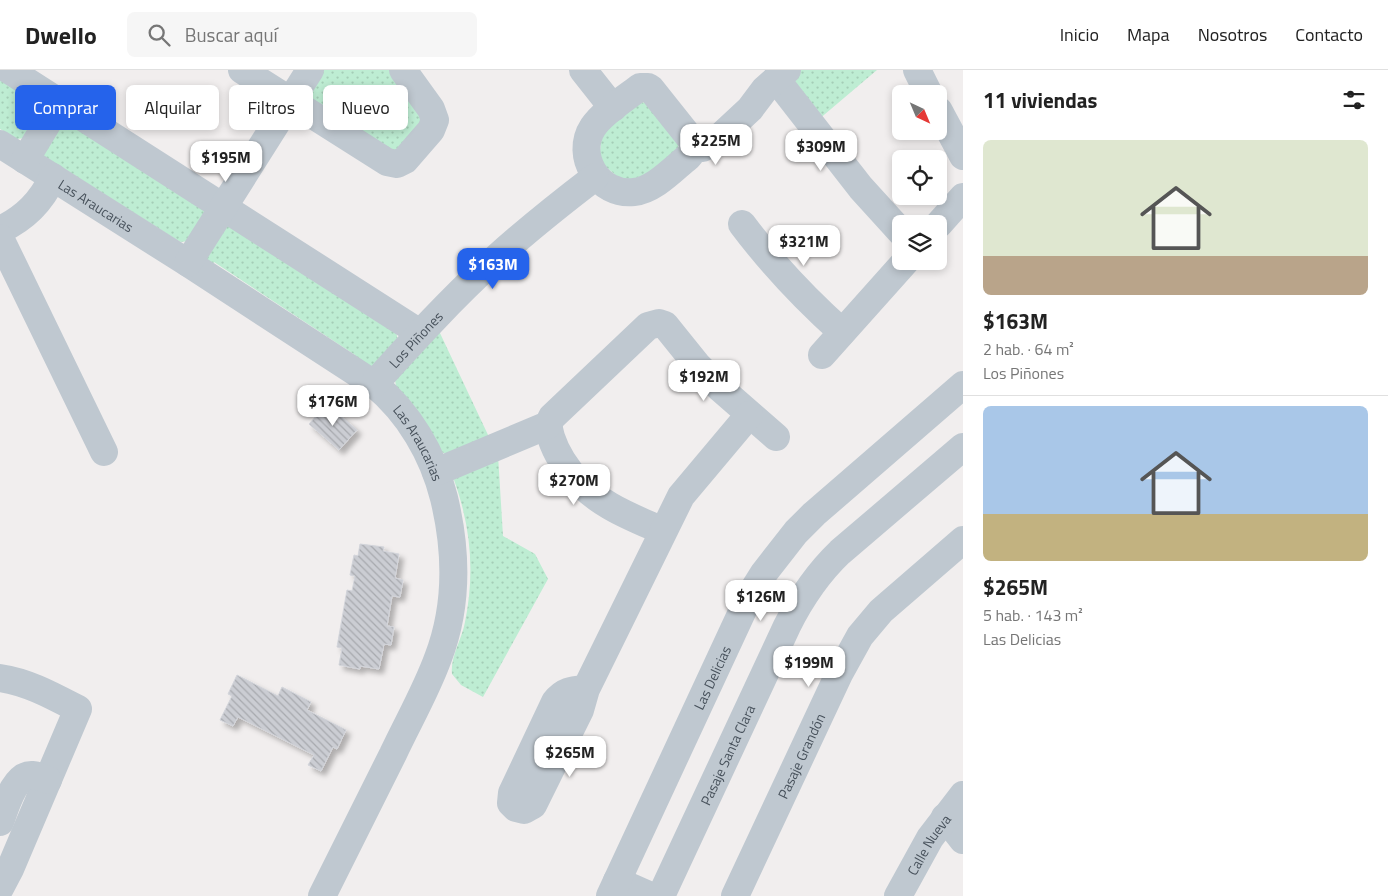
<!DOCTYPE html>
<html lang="es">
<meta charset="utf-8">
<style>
:root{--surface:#fff;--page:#f6f6f6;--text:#222;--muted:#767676;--line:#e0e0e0;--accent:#2563eb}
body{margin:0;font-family:"Titillium Web",sans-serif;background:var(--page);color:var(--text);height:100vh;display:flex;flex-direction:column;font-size:19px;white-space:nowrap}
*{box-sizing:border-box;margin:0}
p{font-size:16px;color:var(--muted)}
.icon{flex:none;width:28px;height:28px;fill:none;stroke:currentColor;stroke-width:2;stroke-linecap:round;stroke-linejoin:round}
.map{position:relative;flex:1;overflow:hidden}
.sheet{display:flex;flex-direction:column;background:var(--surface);width:425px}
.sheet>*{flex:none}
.hud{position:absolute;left:15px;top:15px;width:475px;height:45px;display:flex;gap:10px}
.needle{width:32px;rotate:136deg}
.controls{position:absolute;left:892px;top:15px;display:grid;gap:10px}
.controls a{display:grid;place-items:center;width:55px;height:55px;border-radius:8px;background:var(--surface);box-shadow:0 2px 8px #0003;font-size:25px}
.price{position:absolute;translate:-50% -42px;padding:0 11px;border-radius:10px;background:#fff;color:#222;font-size:16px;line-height:32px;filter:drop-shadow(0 1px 2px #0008)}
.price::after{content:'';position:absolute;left:50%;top:30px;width:15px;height:11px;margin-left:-8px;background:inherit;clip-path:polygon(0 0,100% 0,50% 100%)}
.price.selected{background:var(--accent);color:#fff}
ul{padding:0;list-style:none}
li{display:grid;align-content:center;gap:10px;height:265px;padding:0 20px}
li+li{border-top:1px solid var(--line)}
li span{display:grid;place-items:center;height:155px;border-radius:8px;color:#555}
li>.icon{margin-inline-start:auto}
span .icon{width:90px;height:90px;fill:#fffc;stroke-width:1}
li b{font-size:21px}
h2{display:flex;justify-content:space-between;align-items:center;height:60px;padding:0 20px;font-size:21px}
.chip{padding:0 18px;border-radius:8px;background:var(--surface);box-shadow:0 2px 8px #0003;font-size:18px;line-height:45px}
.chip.selected{background:var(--accent);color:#fff}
header{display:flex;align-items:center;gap:30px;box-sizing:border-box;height:70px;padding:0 25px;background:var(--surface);border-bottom:1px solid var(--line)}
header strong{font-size:24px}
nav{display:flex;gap:28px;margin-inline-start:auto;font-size:18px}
.search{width:350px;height:45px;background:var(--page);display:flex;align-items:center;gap:12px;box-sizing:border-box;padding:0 18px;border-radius:8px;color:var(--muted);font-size:19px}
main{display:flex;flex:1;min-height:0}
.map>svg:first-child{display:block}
</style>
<header>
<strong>Dwello</strong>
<div class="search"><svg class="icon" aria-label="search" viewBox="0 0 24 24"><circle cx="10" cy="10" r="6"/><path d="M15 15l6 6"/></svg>Buscar aquí</div>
<nav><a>Inicio</a><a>Mapa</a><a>Nosotros</a><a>Contacto</a></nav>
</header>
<main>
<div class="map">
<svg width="963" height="826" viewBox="0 0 963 826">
<defs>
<pattern id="grass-dots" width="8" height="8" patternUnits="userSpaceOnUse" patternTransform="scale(1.25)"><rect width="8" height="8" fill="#beedd3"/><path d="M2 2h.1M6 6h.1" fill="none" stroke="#a5cdb7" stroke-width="1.8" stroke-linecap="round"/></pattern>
<pattern id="building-back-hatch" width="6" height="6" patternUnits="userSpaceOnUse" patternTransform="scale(1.25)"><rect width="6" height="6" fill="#cbcdd3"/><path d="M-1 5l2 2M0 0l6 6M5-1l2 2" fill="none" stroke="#a7a9ae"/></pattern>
<filter id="shadow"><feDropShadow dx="4.5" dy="4.5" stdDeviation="2.5" flood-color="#0004"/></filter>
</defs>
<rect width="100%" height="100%" fill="#f1eeee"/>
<g fill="url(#grass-dots)">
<polygon points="321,0 394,0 425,46 396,83 304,28"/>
<polygon points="800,0 877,0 818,50 792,7"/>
<polygon points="0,6 43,37 25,68 17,69 0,59"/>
<polygon points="640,32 648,33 678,71 678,79 650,107 626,114 599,91 602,62"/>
<polygon points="63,48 208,135 188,171 181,172 177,170 42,85"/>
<polygon points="223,152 396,261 398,271 374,297 351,291 355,285 214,192 211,197 206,193 205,181"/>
<polygon points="439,261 489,367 447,384 441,382 396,316 395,310"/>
<path d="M498,385L503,466L535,484L548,509L483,627L461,615L452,604C450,587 462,569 465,552C475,503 471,457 454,410L455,407Z"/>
</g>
<g fill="url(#building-back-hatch)" stroke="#d2d4da" filter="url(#shadow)">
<polygon points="327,334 357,360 339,380 309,354"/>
<polygon points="360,474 384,477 383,481 399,484 395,508 403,510 400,527 392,526 387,556 394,557 391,575 384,574 379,599 360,596 360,599 339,595 342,578 337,577 347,520 352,521 355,506 350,505 354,485 358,486"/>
<polygon points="237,605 278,626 282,617 311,632 307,640 346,660 337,679 333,677 321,701 308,695 314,685 238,647 233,656 220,650 232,626 228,624"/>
</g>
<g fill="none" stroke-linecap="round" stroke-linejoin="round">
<g stroke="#bfc8d0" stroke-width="28">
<polyline points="9,0 420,263"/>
<polyline points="242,0 387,92 397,94 405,90 431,60 435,50 431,39 403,0"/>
<polyline points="583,0 613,38"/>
<polyline points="917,0 929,24"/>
<polyline points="776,9 861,118 901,162"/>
<path d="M640,17H648L651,19L690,68C695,75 694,81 688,87C673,99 654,120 634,122C599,126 574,86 593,57C603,42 626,28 640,17Z"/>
<polyline points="939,41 963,86"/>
<path id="s1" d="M0,74L188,193L374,314C409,343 433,384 444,428C457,482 458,536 438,588C426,621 408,652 393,684C369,731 346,779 322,826"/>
<polyline points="693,78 703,78 722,65 750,39 765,19 787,0"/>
<polyline points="25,90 59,34"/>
<path d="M742,154C772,194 805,229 842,262"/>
<polyline points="939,154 963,127"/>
<path d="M0,160C25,148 41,132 53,107"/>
<polyline points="0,168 104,382"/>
<polyline points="188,193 310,0"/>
<polyline points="822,285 906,191"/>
<path id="s2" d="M374,314C413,271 452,228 495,189C527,160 561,133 595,107"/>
<path d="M548,355C554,389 580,419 610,436C627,446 645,453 663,461"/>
<polyline points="436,402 548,355 552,347 648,256 659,253 665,255 698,296 721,319 776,367"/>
<path d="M0,608C28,612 53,626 78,639L10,799L0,818"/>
<path d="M586,619C573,620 564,620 555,632L512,723L511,733L516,738L524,740L533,735L580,640L586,619L681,426L749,345"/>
<polyline points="945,747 963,770"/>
<path d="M0,752C5,739 14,703 33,705C38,705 43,709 48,710"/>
<polyline points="617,811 651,826"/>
<path id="s3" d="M610,826L749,527L764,503L796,462L814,444L963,315"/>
<path id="s4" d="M661,826L787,556C801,528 817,504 840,482L963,377"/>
<path id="s5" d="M735,826L839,604L860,566L881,541L963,470"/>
<path id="s6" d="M898,826L930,768L963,725"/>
</g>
</g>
<g text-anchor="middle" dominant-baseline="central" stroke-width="4" stroke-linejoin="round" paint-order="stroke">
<g font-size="14" fill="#47515b" stroke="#fff">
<text stroke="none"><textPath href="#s1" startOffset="114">Las Araucarias</textPath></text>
<text stroke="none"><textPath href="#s2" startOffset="61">Los Piñones</textPath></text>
<text stroke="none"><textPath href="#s1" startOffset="519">Las Araucarias</textPath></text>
<text stroke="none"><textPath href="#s3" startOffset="241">Las Delicias</textPath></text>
<text stroke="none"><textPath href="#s4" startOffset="156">Pasaje Santa Clara</textPath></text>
<text stroke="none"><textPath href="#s5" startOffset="155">Pasaje Grandón</textPath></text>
<text stroke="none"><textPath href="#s6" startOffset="60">Calle Nueva</textPath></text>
</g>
</g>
</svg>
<div class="controls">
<a><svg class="needle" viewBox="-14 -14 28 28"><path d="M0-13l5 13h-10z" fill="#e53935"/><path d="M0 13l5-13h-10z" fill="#767676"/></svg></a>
<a><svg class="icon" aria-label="locate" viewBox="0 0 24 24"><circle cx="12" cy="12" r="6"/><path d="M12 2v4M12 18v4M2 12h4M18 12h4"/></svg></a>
<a><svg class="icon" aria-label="layers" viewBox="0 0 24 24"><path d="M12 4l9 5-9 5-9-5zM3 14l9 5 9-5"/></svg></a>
</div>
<b class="price" style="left:716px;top:96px">$225M</b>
<b class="price" style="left:821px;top:102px">$309M</b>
<b class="price" style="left:226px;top:113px">$195M</b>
<b class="price" style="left:804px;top:197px">$321M</b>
<b class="price selected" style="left:493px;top:220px">$163M</b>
<b class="price" style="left:704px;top:332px">$192M</b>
<b class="price" style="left:333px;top:357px">$176M</b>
<b class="price" style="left:574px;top:436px">$270M</b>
<b class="price" style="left:761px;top:552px">$126M</b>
<b class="price" style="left:809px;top:618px">$199M</b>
<b class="price" style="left:570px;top:708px">$265M</b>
<div class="hud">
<a class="chip selected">Comprar</a>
<a class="chip">Alquilar</a>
<a class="chip">Filtros</a>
<a class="chip">Nuevo</a>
</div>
</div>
<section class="sheet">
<h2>11 viviendas<svg class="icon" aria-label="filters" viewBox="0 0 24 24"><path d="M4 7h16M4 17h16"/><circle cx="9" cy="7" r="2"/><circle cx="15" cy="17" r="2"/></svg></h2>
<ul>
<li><span style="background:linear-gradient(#dfe7d0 75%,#b9a48a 0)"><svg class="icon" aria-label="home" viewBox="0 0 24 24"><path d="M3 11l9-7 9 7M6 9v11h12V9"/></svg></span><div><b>$163M</b><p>2 hab. · 64 m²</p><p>Los Piñones</p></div></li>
<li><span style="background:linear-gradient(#a9c7e8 70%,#c2b280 0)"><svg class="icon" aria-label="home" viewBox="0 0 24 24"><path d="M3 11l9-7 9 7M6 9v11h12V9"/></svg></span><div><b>$265M</b><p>5 hab. · 143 m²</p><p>Las Delicias</p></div></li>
</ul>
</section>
</main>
